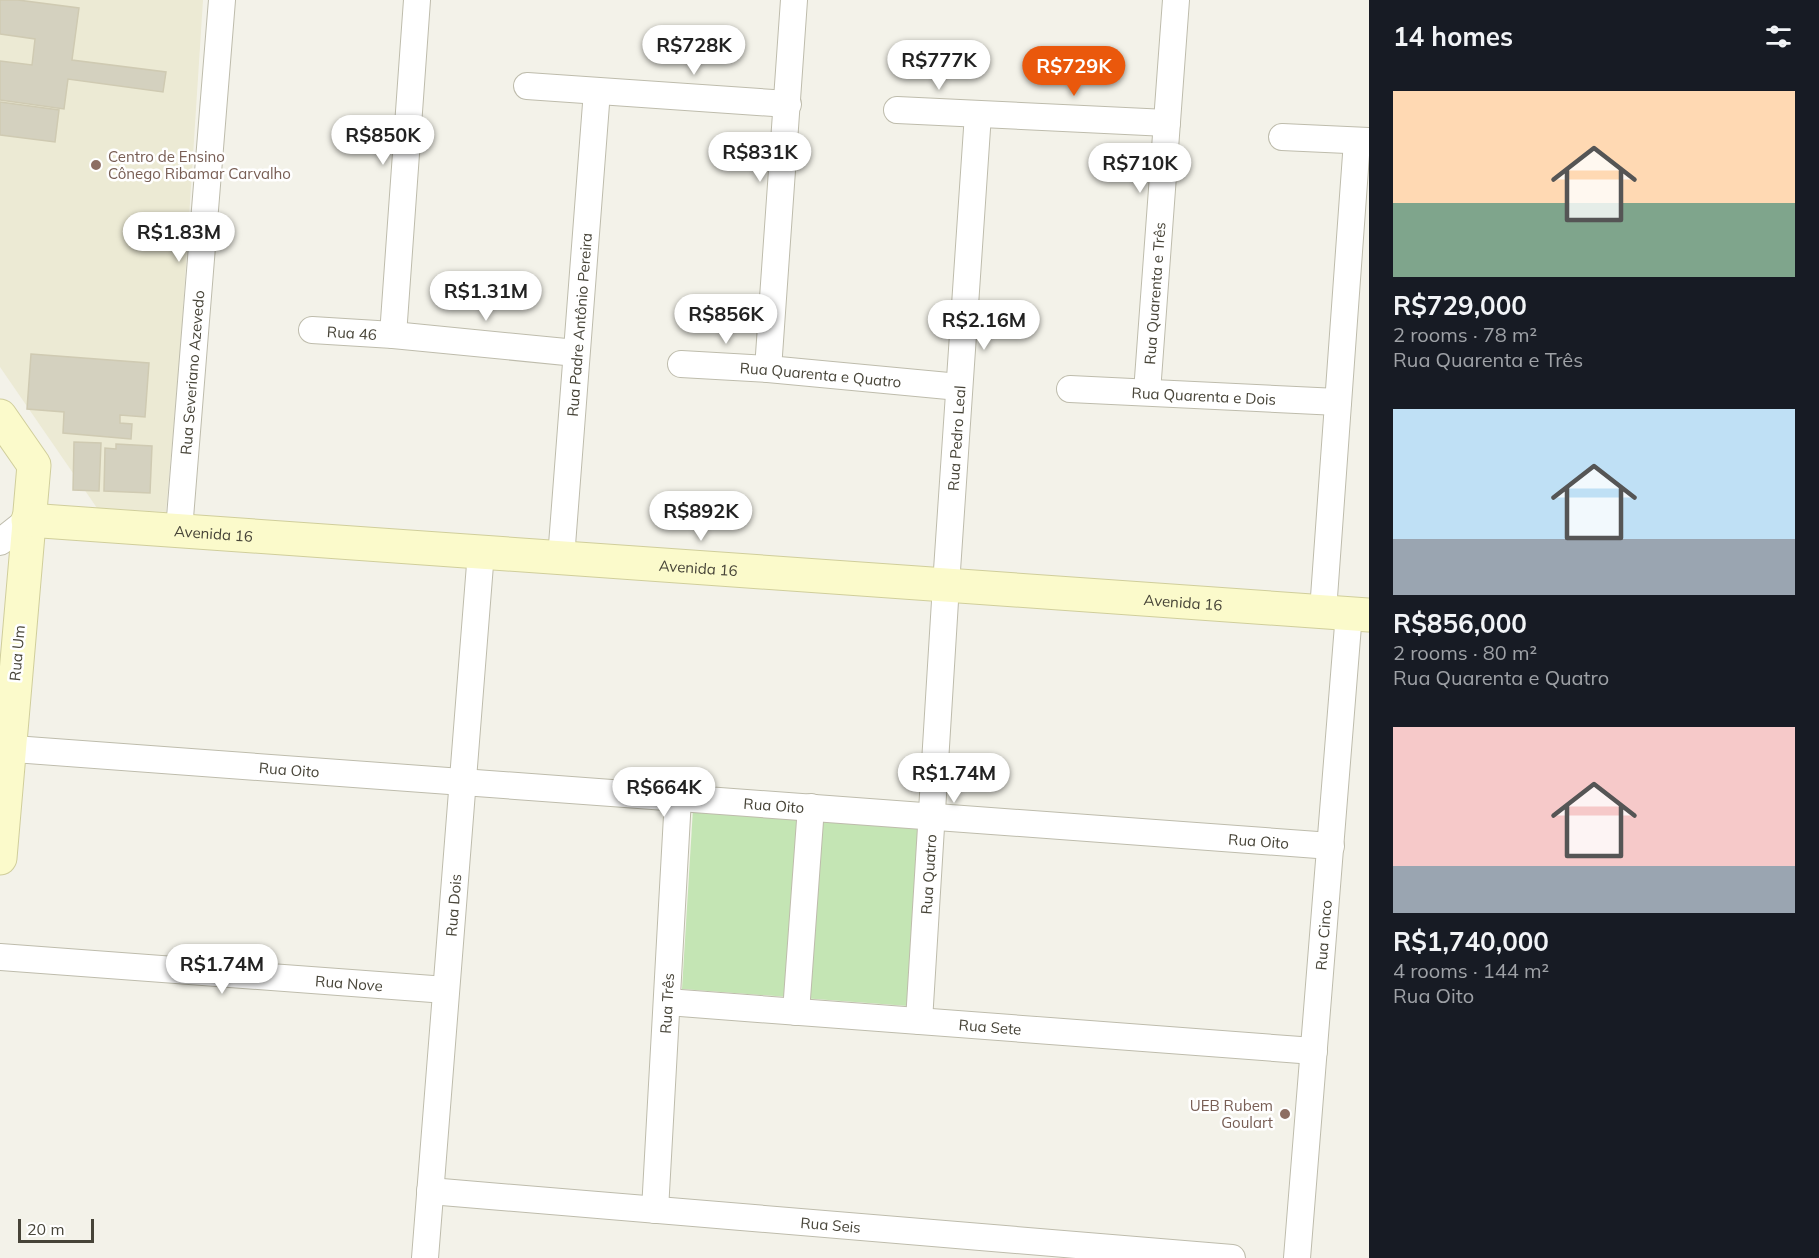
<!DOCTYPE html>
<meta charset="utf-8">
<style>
:root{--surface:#171b24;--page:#20242c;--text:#f1f3f6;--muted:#9ea1a6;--accent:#ea580c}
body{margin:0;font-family:Mulish,sans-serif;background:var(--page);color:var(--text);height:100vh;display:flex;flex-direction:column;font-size:22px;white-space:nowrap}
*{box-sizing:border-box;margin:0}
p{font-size:20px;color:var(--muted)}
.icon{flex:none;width:33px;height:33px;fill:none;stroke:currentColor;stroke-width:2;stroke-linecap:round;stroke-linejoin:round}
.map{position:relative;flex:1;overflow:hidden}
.drawer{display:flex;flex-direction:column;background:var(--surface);width:450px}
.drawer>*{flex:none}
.scale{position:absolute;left:18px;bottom:15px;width:76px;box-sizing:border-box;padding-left:6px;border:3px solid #474438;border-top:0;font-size:16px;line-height:21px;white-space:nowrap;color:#474438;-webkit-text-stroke:4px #fff;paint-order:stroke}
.price{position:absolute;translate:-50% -51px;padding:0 14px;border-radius:21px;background:#fff;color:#222;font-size:20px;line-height:39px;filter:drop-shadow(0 2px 3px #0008)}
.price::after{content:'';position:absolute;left:50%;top:36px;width:18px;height:14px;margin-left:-9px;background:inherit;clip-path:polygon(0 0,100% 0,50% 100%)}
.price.on{background:var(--accent);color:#fff}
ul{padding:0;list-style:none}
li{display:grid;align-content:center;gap:12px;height:318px;padding:0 24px}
li span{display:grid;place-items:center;height:186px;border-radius:0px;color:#555}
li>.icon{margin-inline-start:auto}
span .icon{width:108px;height:108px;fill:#fffc;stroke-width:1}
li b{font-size:26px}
h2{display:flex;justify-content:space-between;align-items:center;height:72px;padding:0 24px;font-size:26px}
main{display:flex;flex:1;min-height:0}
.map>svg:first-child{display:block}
</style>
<main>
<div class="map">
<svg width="1369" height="1258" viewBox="0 0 1369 1258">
<rect width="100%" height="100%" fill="#f3f2e9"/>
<polygon fill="#ecead4" points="0,0 203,0 181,342 166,512 97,508 0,367"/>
<polygon fill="#c4e5b4" points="693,809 920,825 908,1006 682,989"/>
<g fill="#d4d1bf" stroke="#cfcab2" stroke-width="1.5">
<polygon points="0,0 18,0 79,8 72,60 166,72 163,92 68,79 64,109 0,100 0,61 32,65 35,39 0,34"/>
<polygon points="0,102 59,110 55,142 0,135"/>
<polygon points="31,354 149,363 145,417 120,415 120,423 132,424 131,439 63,433 64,412 27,409"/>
<polygon points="74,442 101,443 99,491 73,490"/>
<polygon points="116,444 152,446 150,493 104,491 105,448 116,449"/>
</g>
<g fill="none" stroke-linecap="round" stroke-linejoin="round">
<defs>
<g id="street">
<polyline points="527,86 788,104"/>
<polyline points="897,110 1167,123"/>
<polyline points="1282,137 1369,141"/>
<path id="s1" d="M312,330L393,335L576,353"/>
<polyline points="393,335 417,0"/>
<path id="s2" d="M681,364L768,369L959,387"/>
<polyline points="768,369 794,0"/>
<path id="s3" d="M1070,389L1338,402"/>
<path id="s4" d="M1147,392L1176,0"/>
<path id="s5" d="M179,530L222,0"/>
<polyline points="0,542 28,520"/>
<path id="s6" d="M561,558L597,91"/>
<polyline points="1323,611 1357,141"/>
<path id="s7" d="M0,748L1331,846"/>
<path id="s8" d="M0,957L446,990"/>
<path id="s9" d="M667,1002L1314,1051"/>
<polyline points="796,1012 811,807"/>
<path id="s10" d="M919,1021L946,585L978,114"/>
<path id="s11" d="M430,1191L1232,1258"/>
<path id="s12" d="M655,1210L678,798"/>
<path id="s13" d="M425,1258L481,552"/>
<path id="s14" d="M1297,1258L1349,613"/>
</g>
<g id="secondary">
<polyline points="0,416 34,465 0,858"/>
<path id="s15" d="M28,520L1369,615"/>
</g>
</defs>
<use href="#street" stroke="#bebcac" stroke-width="28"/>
<use href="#secondary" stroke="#d0ce9b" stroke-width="35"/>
<use href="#street" stroke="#fff" stroke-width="26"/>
<use href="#secondary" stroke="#fbfacb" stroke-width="33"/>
</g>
<g fill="#8d6e63" stroke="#fff" stroke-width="2">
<circle cx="96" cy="165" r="6"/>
<circle cx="1285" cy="1114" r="6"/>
</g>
<g text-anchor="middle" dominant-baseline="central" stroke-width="5" stroke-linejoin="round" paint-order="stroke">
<g font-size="15" fill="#785e54" stroke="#fff" text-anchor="start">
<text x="108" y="156">Centro de Ensino<tspan x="108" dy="17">Cônego Ribamar Carvalho</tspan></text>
<text x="1273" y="1105" text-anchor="end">UEB Rubem<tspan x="1273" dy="17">Goulart</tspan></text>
</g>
<g font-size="15" fill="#474438" stroke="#fff">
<text stroke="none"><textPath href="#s4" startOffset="99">Rua Quarenta e Três</textPath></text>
<text stroke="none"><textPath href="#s6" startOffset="234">Rua Padre Antônio Pereira</textPath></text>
<text stroke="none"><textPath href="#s1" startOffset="40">Rua 46</textPath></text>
<text stroke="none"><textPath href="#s5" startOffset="158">Rua Severiano Azevedo</textPath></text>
<text stroke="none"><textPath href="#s2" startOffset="140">Rua Quarenta e Quatro</textPath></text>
<text stroke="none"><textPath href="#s3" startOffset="134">Rua Quarenta e Dois</textPath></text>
<text stroke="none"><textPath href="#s10" startOffset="584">Rua Pedro Leal</textPath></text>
<text stroke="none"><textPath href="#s15" startOffset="186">Avenida 16</textPath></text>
<text stroke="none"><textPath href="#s15" startOffset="672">Avenida 16</textPath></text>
<text stroke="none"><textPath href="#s15" startOffset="1158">Avenida 16</textPath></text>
<text transform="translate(17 653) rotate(-85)">Rua Um</text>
<text stroke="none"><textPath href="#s7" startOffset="290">Rua Oito</textPath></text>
<text stroke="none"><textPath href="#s7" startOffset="776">Rua Oito</textPath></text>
<text stroke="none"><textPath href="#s7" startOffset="1262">Rua Oito</textPath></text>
<text stroke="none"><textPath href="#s10" startOffset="147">Rua Quatro</textPath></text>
<text stroke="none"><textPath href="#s13" startOffset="354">Rua Dois</textPath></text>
<text stroke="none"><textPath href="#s14" startOffset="324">Rua Cinco</textPath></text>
<text stroke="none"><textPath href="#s8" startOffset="350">Rua Nove</textPath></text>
<text stroke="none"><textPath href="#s12" startOffset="207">Rua Três</textPath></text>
<text stroke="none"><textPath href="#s9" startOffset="324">Rua Sete</textPath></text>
<text stroke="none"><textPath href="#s11" startOffset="402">Rua Seis</textPath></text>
</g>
</g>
</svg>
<div class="scale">20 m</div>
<b class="price" style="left:694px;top:76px">R$728K</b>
<b class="price" style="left:939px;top:91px">R$777K</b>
<b class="price on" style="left:1074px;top:97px">R$729K</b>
<b class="price" style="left:383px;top:166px">R$850K</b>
<b class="price" style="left:760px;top:183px">R$831K</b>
<b class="price" style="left:1140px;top:194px">R$710K</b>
<b class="price" style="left:179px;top:263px">R$1.83M</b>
<b class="price" style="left:486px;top:322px">R$1.31M</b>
<b class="price" style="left:726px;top:345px">R$856K</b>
<b class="price" style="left:984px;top:351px">R$2.16M</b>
<b class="price" style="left:701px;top:542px">R$892K</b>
<b class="price" style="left:954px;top:804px">R$1.74M</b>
<b class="price" style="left:664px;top:818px">R$664K</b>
<b class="price" style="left:222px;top:995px">R$1.74M</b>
</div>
<section class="drawer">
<h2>14 homes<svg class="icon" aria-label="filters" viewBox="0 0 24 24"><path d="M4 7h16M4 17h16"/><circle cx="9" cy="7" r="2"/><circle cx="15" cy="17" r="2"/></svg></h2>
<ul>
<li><span style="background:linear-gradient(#ffd9b3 60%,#7fa58c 0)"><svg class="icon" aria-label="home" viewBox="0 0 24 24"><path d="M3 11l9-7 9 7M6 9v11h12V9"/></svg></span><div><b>R$729,000</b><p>2 rooms · 78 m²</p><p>Rua Quarenta e Três</p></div></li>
<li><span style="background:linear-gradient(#bfe0f5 70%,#9aa5b1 0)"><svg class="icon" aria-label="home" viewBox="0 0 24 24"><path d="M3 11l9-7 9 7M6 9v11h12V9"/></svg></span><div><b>R$856,000</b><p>2 rooms · 80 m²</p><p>Rua Quarenta e Quatro</p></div></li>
<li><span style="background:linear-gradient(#f6c9c9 75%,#9aa5b1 0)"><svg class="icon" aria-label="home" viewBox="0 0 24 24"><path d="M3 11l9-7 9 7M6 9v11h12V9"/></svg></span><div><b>R$1,740,000</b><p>4 rooms · 144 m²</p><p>Rua Oito</p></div></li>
</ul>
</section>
</main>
